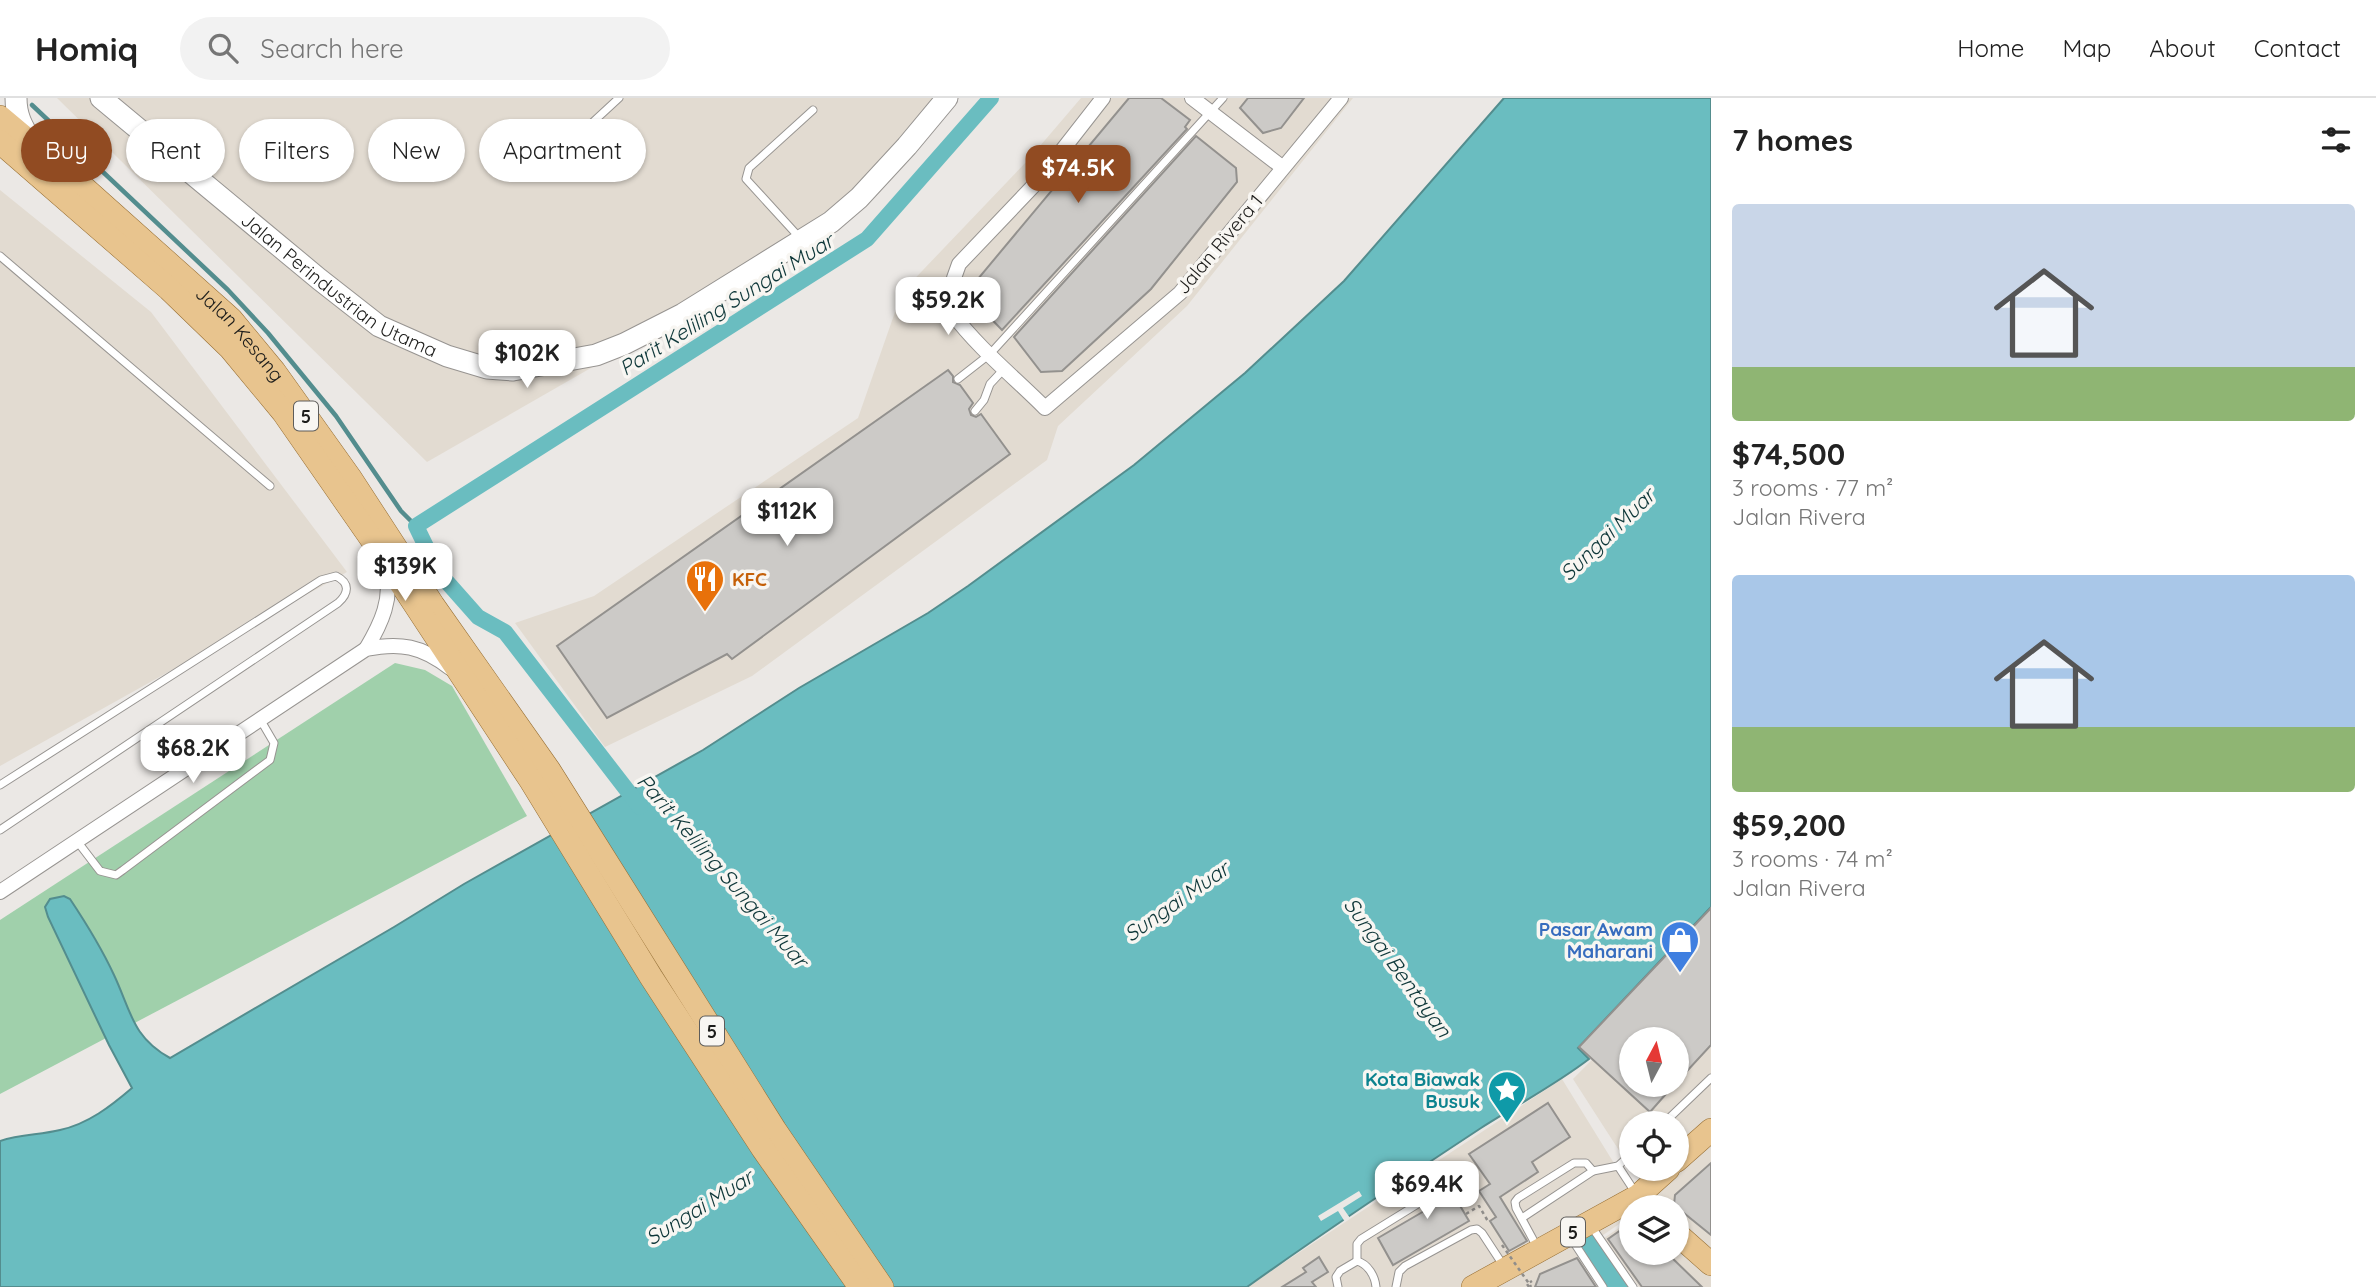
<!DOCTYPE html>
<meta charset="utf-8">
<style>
:root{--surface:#fff;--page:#f2f2f2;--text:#222;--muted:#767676;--line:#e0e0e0;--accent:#914b22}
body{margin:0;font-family:Quicksand,sans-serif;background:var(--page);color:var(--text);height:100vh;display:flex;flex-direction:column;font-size:26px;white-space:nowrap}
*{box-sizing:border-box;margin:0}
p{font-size:23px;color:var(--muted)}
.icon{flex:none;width:38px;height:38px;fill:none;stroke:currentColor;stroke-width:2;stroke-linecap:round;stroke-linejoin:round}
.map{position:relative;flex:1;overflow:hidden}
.side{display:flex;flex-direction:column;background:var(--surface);width:665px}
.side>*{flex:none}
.banner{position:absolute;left:21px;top:21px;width:665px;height:63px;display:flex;gap:14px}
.needle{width:46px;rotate:7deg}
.buttons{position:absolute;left:1619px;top:929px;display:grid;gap:14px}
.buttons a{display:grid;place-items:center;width:70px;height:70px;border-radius:50%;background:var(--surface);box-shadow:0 2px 5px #0004;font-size:35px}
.price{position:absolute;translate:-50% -60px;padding:0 16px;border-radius:14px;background:#fff;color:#222;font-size:23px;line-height:46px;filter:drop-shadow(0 2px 4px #0008)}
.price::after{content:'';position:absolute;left:50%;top:42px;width:21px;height:16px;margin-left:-10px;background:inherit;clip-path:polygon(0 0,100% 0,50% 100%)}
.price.on{background:var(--accent);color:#fff}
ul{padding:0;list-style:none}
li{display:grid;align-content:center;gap:14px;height:371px;padding:0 21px}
li span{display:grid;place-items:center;height:217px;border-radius:7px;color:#555}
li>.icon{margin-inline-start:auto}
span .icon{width:126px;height:126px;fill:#fffc;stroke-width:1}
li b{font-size:30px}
h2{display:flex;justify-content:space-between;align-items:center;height:84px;padding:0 21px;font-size:30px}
.chip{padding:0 24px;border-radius:32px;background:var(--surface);box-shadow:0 2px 5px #0004;font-size:24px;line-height:63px}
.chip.on{background:var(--accent);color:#fff}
header{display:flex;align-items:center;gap:42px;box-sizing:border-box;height:98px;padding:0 35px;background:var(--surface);border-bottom:2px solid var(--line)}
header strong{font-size:33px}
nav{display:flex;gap:38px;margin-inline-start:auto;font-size:24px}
.search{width:490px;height:63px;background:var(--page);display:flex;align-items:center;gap:18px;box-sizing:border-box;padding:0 24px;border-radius:38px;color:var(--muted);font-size:26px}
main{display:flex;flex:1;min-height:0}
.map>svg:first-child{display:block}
</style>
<header>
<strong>Homiq</strong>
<div class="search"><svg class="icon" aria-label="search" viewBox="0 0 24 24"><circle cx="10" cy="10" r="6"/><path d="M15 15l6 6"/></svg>Search here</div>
<nav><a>Home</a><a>Map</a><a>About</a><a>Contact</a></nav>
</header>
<main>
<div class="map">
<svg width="1711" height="1189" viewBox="0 0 1711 1189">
<rect width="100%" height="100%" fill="#ebe8e5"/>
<g fill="#e2dbd1" fill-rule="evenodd">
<polygon points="57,0 959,0 849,122 427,364"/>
<polygon points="1081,0 1353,0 1187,208 1058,328 1047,362 752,578 605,649 515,525 594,498 858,320 902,194 1028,62"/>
<polygon points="0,92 151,214 347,474 0,668"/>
<path d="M1711,842V1189H1639L1604,1140L1631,1122V1155H1676V1110L1651,1109L1660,1103L1631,1071H1676V1026H1631V1071L1573,981ZM1631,942H1676V987H1631Z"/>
<polygon points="1562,981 1641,1109 1631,1110 1631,1118 1578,1154 1603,1189 1247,1189"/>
</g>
<polygon fill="#a0d0ab" points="395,565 425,572 452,588 527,718 0,996 0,822"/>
<path fill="#6abdc0" stroke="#538d8e" stroke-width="2" d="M1504,0H1711V809L1578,950L1589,961C1555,987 1517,1007 1481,1030C1402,1082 1324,1134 1247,1189H0V1043C20,1036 40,1037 60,1032C88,1026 111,1008 132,990L109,947L48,819L45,809L50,801L64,798L70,801C86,825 102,851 114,877C131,913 132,939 170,960L394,829L464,786L703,652L799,590L928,515L968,488L1134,367L1245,275L1344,183Z"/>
<polygon fill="#ebe8e5" points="1359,1093 1362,1098 1343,1110 1350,1120 1345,1124 1338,1113 1321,1123 1318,1118"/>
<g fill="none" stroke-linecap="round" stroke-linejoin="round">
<polyline stroke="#538d8e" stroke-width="4.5" points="32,7 228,192 268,235 336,318 401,413 416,428"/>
<g stroke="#6abdc0" stroke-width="16">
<polyline points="435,467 416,428 867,141 991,0"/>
<polyline points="447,484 478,519 505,534 640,709"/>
</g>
<polyline stroke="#6abdc0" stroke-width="26" points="1587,1145 1619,1189"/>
</g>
<g fill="#cccac7" stroke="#93918e" stroke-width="2">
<polygon points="1129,0 1161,0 1190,22 1185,29 1187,31 1002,232 973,202 972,188"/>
<polygon points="1248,0 1304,0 1281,30 1263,35 1240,10"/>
<polygon points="1196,38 1236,70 1237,84 1151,191 1062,273 1041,274 1014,239"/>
<polygon points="948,272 953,278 953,284 960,287 973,305 969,311 971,317 976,319 981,316 1010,356 732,561 727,556 607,620 557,548"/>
<polygon points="1711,810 1711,947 1676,985 1676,942 1631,942 1631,987 1674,987 1650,1014 1579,949"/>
<polygon points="1548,1005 1570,1039 1532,1064 1538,1074 1500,1099 1527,1143 1509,1153 1490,1123 1496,1119 1479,1093 1490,1086 1469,1056"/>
<polygon points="1711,1065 1711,1137 1674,1107 1675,1097"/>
<polygon points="1445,1066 1460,1089 1452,1094 1469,1123 1393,1167 1378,1140 1443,1102 1427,1077"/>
<polygon points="1631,1125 1631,1155 1667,1155 1702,1189 1642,1189 1608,1141"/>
<polygon points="1319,1159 1328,1174 1312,1184 1316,1189 1282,1189 1306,1174 1303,1170"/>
<polygon points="1577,1160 1596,1189 1535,1189 1540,1176"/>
</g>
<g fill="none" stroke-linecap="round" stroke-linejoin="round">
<defs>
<g id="lane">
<polyline points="593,24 619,0"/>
<polyline points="799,139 746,81 749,70 813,12"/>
<polyline points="0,158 270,388"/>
<polyline points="958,281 990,256 1223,0"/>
<polyline points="975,313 984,302 990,286 1004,271"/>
<path d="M0,687L321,482L336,478C350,485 349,495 338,505L0,732"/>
<polyline points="77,743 100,773 116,777 123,772 270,662 274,645 260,621"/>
<polyline points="1663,1026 1711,980"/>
<polyline points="1618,1068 1635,1094"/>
<polyline points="1522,1120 1593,1073"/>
<polyline points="1591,1128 1633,1189"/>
<polyline points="1571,1140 1603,1189"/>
<polyline points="1537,1149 1516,1110 1515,1104 1518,1100 1574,1065 1586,1065 1593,1073 1618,1068 1631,1056"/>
<polyline points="1357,1163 1357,1146 1361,1141 1429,1099"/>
<path d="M1338,1189L1336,1179L1340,1173L1357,1163C1368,1166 1375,1178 1376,1189"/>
<polyline points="1396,1189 1399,1174 1405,1168 1471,1132 1477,1131 1482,1135 1503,1167"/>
</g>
<g id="street">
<path d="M1103,0L1039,82L959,166L954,180L952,215C978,250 1014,279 1045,310L1180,195L1341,0"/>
<polyline points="1192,0 1282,69"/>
<path d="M366,551C381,526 394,499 385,470"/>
<path d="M0,794L366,551C400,544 422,548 450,570"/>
</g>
<g id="secondary">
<path d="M16,0C16,18 22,28 31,43"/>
<path id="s1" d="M101,0L319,181L379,228L447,258L487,270L513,272L596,257L624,246L683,216L831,124L859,100L907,48L947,0"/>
</g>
<g id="primary">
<path id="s2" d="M0,19L81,87L231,221L274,273L351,381L433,507L549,672L775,1032L882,1189"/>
<polyline points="0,44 169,191 230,250 283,314 379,452 531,683 651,879 763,1051 860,1189"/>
<polyline points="1676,1063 1711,1032"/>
<polyline points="1676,1135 1711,1166"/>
<polyline points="1473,1189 1638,1098 1668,1071"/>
</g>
</defs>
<use href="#lane" stroke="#979491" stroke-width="9"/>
<use href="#street" stroke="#979491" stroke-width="16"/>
<use href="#secondary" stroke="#979491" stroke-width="23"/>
<use href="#primary" stroke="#976f34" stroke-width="24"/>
<g stroke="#8f8d8a" stroke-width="2.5" stroke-dasharray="3.5 3.5" stroke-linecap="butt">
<polyline points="1466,1116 1479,1108 1489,1125"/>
<polyline points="1530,1187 1531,1189"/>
<polyline points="1529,1189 1527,1186 1532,1183"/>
</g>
<use href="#lane" stroke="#fff" stroke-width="7"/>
<use href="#street" stroke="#fff" stroke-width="14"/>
<use href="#secondary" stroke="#fff" stroke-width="21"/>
<use href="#primary" stroke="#e8c48e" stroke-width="23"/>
<polyline stroke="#8f8d8a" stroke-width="2.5" stroke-dasharray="3.5 3.5" stroke-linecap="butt" points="1502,1147 1530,1187"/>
</g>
<defs>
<symbol id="restaurant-pin" viewBox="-11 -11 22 30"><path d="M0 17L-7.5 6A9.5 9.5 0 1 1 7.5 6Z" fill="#e8710a" stroke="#f8f6f2"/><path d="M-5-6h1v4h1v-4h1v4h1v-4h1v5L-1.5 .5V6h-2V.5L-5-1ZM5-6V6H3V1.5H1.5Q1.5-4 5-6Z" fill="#fff"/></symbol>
<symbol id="shop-pin" viewBox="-11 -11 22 30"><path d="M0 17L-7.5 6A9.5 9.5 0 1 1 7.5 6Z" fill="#3f7fe0" stroke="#f8f6f2"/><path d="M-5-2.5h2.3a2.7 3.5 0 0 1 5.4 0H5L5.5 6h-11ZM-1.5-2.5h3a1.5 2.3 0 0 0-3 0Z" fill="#fff"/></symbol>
<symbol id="sight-pin" viewBox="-11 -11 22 30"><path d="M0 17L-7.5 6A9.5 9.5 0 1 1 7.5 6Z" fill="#0f9aa8" stroke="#f8f6f2"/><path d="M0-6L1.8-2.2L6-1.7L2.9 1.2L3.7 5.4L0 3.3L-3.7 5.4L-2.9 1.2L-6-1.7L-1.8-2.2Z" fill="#fff"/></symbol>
</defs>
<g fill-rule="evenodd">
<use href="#restaurant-pin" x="683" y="459" width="44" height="60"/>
<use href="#shop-pin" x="1658" y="820" width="44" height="60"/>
<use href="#sight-pin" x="1485" y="970" width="44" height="60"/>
</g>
<g text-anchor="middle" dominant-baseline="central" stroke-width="7" stroke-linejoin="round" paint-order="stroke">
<g fill="#f8f6f2" stroke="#5e5d5b" stroke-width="2">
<rect x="294" y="303.5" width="24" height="29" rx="5"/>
<rect x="700" y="918.5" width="24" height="29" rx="5"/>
<rect x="1561" y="1119.5" width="24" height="29" rx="5"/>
</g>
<g font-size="18" font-weight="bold" fill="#1c1c1a">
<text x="306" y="318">5</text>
<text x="712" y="933">5</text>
<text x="1573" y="1134">5</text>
</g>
<g font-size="19" fill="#1c1c1a" stroke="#f8f6f2">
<text transform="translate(1219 146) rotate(-50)">Jalan Rivera 1</text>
<text stroke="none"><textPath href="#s1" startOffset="304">Jalan Perindustrian Utama</textPath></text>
<text stroke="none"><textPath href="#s2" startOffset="324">Jalan Kesang</textPath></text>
</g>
<g font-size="19" font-weight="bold" fill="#c56008" stroke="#f8f6f2" text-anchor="start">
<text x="732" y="481">KFC</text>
</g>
<g font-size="19" font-weight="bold" fill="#366cbe" stroke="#f8f6f2" text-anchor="end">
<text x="1653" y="831">Pasar Awam<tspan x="1653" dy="22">Maharani</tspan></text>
</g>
<g font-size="19" font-weight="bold" fill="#0d838f" stroke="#f8f6f2" text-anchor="end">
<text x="1480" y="981">Kota Biawak<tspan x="1480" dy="22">Busuk</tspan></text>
</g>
<g font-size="21" font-style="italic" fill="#0e3739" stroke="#f8f6f2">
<text transform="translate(726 206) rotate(-32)">Parit Keliling Sungai Muar</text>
<text transform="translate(1607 436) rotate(-44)">Sungai Muar</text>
<text transform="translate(723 772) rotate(49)">Parit Keliling Sungai Muar</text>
<text transform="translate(1176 803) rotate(-35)">Sungai Muar</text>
<text transform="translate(1398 869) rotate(54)">Sungai Bentayan</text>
<text transform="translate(699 1109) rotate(-32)">Sungai Muar</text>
</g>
</g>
</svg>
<div class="buttons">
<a><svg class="needle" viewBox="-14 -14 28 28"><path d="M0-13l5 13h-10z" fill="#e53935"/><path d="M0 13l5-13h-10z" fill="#767676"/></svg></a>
<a><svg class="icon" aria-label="locate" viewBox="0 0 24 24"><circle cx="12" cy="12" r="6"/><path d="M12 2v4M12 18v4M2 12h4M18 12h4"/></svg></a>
<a><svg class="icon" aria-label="layers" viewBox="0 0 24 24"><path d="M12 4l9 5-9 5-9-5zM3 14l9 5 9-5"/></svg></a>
</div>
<b class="price on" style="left:1078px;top:107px">$74.5K</b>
<b class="price" style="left:948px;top:239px">$59.2K</b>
<b class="price" style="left:527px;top:292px">$102K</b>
<b class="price" style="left:787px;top:450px">$112K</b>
<b class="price" style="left:405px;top:505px">$139K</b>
<b class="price" style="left:193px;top:687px">$68.2K</b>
<b class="price" style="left:1427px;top:1123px">$69.4K</b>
<div class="banner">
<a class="chip on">Buy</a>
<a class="chip">Rent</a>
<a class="chip">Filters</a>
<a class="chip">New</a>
<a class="chip">Apartment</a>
</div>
</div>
<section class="side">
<h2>7 homes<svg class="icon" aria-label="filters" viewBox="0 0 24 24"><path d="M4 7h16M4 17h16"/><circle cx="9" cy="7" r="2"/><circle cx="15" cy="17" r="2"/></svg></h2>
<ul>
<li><span style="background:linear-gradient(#c9d6e8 75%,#8fb573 0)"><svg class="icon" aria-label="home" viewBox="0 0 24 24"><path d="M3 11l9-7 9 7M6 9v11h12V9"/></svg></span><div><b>$74,500</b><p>3 rooms · 77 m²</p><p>Jalan Rivera</p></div></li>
<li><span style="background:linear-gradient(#a9c7e8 70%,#8fb573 0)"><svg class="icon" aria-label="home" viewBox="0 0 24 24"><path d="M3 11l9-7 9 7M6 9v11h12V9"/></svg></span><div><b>$59,200</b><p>3 rooms · 74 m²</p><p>Jalan Rivera</p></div></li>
</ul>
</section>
</main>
